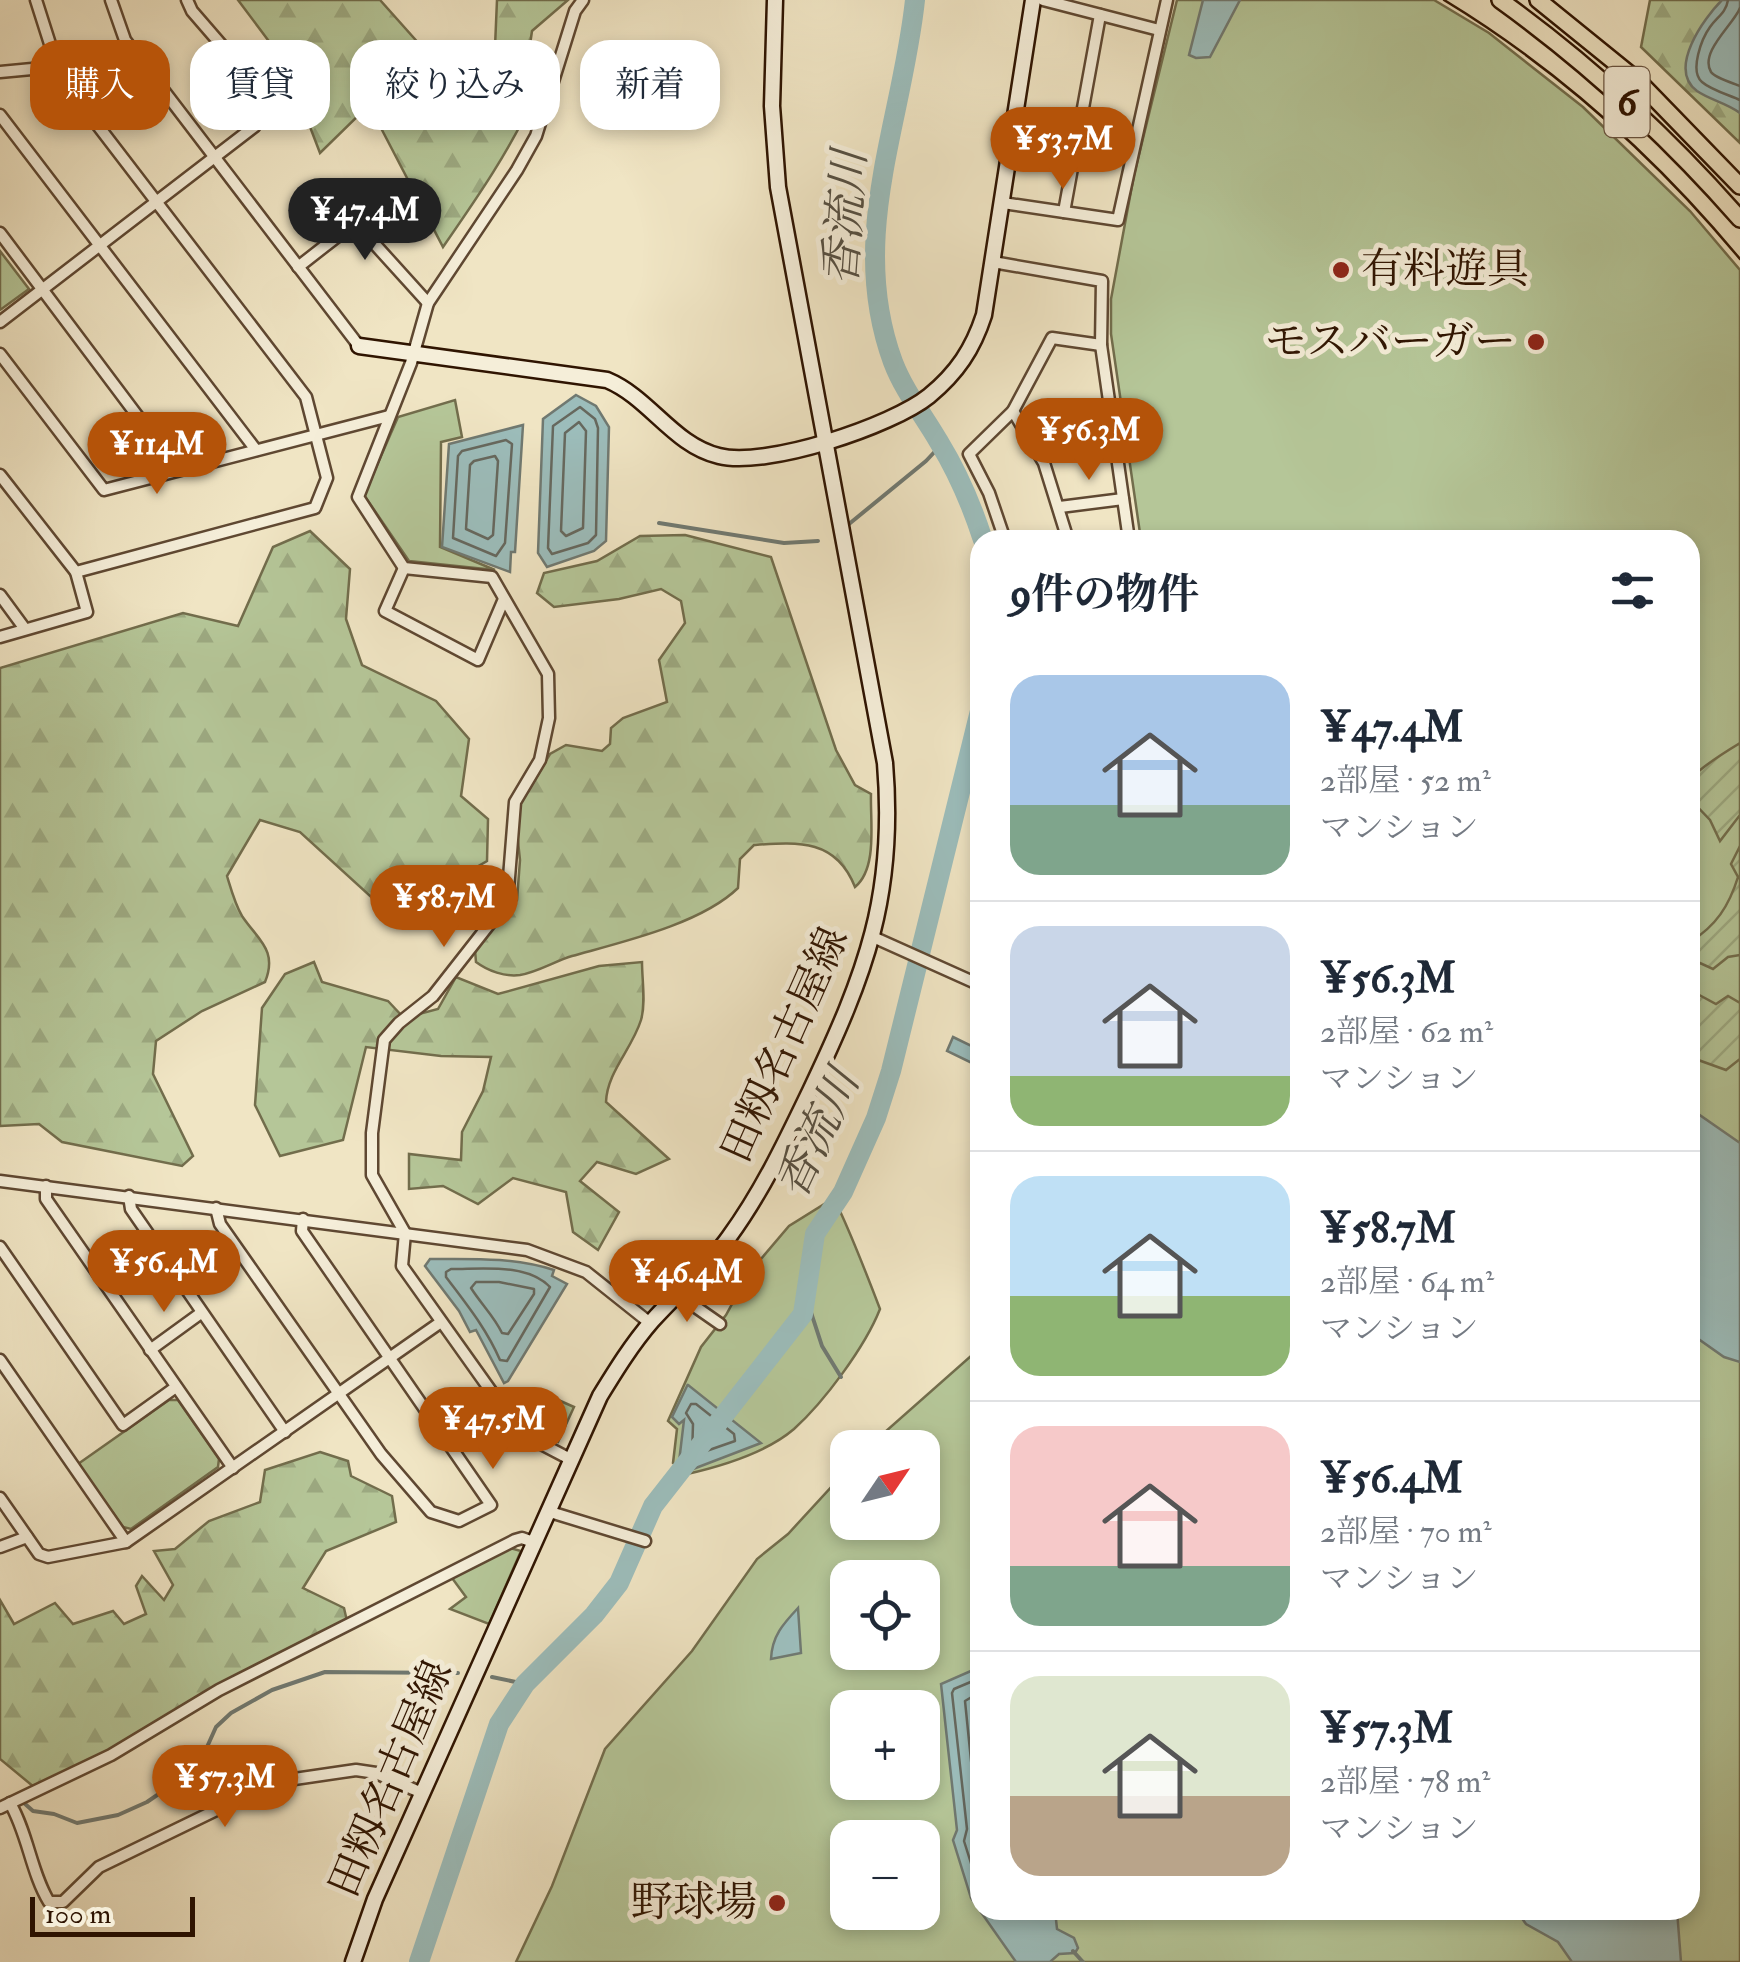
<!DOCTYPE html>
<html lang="ja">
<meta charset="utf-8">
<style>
:root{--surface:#fff;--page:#f2f2f3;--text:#1f2937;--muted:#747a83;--line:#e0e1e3;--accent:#b45309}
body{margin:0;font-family:"IM FELL Double Pica","Noto Serif JP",serif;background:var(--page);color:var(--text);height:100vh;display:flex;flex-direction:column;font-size:38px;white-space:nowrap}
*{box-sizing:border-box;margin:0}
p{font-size:32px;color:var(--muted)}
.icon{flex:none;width:55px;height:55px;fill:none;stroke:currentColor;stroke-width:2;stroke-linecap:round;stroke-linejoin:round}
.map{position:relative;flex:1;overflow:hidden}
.details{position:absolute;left:970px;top:530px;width:730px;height:1390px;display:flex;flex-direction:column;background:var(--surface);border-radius:30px;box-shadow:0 5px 15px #0003}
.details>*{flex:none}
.hud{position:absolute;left:30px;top:40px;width:790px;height:90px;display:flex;gap:20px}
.needle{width:65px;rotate:55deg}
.fabs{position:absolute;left:830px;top:1430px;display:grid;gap:20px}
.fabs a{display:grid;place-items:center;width:110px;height:110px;border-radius:20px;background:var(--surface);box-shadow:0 5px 15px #0003;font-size:50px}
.scale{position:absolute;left:30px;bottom:25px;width:165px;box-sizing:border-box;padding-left:10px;border:5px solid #2f1401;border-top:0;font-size:28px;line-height:35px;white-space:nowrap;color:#2f1401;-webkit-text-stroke:8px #f5eed9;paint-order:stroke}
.price{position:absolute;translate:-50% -85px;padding:0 22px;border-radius:35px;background:var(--accent);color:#fff;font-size:32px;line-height:65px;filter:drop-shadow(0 2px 5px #0008)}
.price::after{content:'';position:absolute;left:50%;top:60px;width:30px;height:22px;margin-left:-15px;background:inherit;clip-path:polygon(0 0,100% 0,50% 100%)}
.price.current{background:#222;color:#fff}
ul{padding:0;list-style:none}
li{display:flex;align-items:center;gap:30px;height:250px;padding:0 40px}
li+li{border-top:2px solid var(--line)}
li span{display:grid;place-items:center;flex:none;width:280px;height:200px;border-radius:30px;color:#555}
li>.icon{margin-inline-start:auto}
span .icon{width:120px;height:120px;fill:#fffc;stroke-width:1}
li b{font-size:42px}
h2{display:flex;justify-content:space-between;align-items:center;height:120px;padding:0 40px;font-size:42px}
.tag{padding:0 35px;border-radius:30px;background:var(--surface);box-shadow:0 5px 15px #0003;font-size:35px;line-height:90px}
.tag.current{background:var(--accent);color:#fff}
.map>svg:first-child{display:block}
</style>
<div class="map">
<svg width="1740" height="1962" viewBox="0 0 1740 1962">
<defs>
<pattern id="forest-firs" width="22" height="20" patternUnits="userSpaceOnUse" patternTransform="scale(2.5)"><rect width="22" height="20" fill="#b5c698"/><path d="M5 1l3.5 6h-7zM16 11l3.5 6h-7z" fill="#9ca981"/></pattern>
<pattern id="garden-furrows" width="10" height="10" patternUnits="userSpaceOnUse" patternTransform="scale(2.5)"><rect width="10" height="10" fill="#b5c698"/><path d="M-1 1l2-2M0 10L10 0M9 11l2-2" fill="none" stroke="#9ca981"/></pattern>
</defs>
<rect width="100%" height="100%" fill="#f0e5c4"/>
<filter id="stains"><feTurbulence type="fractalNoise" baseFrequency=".002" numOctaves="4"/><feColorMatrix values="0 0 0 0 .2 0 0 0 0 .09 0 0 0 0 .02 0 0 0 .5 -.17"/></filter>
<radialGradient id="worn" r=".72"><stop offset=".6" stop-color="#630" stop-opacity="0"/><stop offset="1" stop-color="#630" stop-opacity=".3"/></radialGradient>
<g fill="url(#forest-firs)" stroke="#726d4c" stroke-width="2.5">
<path d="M238,0H380L430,56L493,94L497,0H568L532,31L526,72L536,93C511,149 477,198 443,247L369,105L320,153L286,64Z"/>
<polygon points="1650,0 1740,0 1740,143 1641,47"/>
<path d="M310,531L350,569L346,619L362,665L436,701L469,739L461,796L488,819L487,861L392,916L300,832L260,820L227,876C231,889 235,904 242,916C258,940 278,950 265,982L202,1011L156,1041L153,1074L193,1156L182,1166L62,1142L39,1124L0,1126V668L183,613L238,626L273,547Z"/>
<path d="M685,535L771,557L836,750L855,785L871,794C870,821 878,868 855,887C836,839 799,842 754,845L740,859L738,888C701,924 622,942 572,956C555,961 538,972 520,975C505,977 488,971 476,962L475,950L517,900L520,860L515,813L550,754L566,745L602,751L610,744L611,728L623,718L667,702L659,660L685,623L681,601L661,589L619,599L554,607L537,593L544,573L597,561L640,536Z"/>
<path d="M314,962L322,982L388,1001L404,1018L438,1009L456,977L498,994L599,966L642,962C642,980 646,1003 641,1020C632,1049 607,1072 606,1102L669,1159L636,1174L597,1162L580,1181L619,1212L598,1250L573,1232L566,1192L513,1178L478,1204L443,1186L409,1189V1154L461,1160L462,1132L483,1091L491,1057L441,1056L366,1047L343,1140L280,1156L255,1105L262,1008L285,974Z"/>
<polygon points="320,1452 348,1461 351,1476 392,1496 396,1522 326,1551 303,1588 344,1608 347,1621 109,1751 34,1787 0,1759 0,1600 14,1624 55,1603 73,1624 113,1611 124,1624 146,1614 136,1586 142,1576 164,1600 173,1585 154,1551 175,1549 209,1521 260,1502 265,1470"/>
</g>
<g fill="#b5c698" stroke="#726d4c" stroke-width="2.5" fill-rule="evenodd">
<path d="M1177,0H1434L1489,33L1583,107L1690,211L1740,270V1962H516L552,1886L605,1749L692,1651L757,1559L788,1534L847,1470L848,1522H922V1448L868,1447L980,1348V1910H1690V540H1141L1111,334V299L1134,175ZM848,1578H922V1652H848ZM848,1708H922V1782H848ZM848,1838H922V1912H848Z"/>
<polygon points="0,251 29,289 0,310"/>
<polygon points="455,400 462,437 441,442 440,547 495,570 409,561 364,495 398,417"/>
<path d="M826,1203L839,1209C854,1241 867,1275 880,1309C865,1347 824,1402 794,1429C766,1453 722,1466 687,1474L673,1463L677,1429L668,1421L701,1347L726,1315L749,1273L789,1226Z"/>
<polygon points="547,1395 574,1407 558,1442 548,1439 531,1426"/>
<polygon points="169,1400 178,1400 219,1459 218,1467 131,1529 123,1527 78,1464"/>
<polygon points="510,1548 521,1551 489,1624 450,1609 466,1597 452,1578"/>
</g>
<g fill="url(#garden-furrows)" stroke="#726d4c" stroke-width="2.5">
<path d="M1740,743V815L1720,841L1710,820L1690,799V779C1702,767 1725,752 1740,743Z"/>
<path d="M1740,846V955L1728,957L1713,969L1700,963L1690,971V942C1716,926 1729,906 1738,877L1731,864Z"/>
<polygon points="1690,990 1716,1004 1728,996 1740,1003 1740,1059 1726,1070 1690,1057"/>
</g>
<g fill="#9cbdbb" stroke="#707971" stroke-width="2.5">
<polygon points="1203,0 1240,0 1210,57 1196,58 1189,55"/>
<path d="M1722,0H1740V113C1727,103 1710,100 1697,91C1667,69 1704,18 1722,0Z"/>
<polygon points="576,395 596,406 609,427 606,541 594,551 547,567 538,553 543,419"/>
<polygon points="523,425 515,552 511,552 510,572 442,547 449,444"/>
<polygon points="953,1037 980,1050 974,1064 947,1051"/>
<polygon points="1690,1105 1694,1111 1740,1143 1740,1362 1724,1357 1690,1333"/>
<path d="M430,1259C472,1259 513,1257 554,1270L552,1276L567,1284L508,1381L504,1383L476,1330L470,1332L459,1311L425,1266Z"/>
<polygon points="688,1384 688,1385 761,1443 688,1471 679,1462 684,1420 679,1424 672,1417"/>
<path d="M798,1608L801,1653L771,1659C772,1636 783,1624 798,1608Z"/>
<polygon points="980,1667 980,1910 1055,1910 1057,1929 1074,1938 1078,1948 1075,1953 1059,1954 1050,1962 1016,1962 971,1898 953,1840 957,1830 941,1684"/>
<polygon points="1516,1910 1677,1910 1681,1962 1572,1962 1558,1942 1526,1924"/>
</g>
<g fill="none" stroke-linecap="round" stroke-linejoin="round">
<g stroke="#66685e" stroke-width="2.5">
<path d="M1728,0C1726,13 1717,17 1710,27C1702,38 1689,71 1702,82C1711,90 1729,95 1740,100"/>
<path d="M1740,8C1734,24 1699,52 1711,72C1715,78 1733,83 1740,86"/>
<polygon points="580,407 595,419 598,428 596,535 588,543 552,554 548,548 553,426"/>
<polygon points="579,422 586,431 583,528 566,536 561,531 565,433"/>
<polygon points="506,440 512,444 505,543 496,556 453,538 458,456 462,451"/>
<polygon points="495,456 498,461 493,535 488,539 466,529 470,465 474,461"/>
<path d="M451,1269C483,1269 527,1263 550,1287L507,1361L500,1360C486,1328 467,1305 446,1277V1272Z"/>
<path d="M476,1282H499L534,1289V1294L508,1334L502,1333C494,1316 481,1304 471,1288Z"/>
<polygon points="691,1404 696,1404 734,1434 735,1441 692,1456 693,1424 686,1413"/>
<polyline points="980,1678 954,1689 952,1693 967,1829 964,1841 980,1892"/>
<polyline points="980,1692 965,1701 980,1849"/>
</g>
<g stroke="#707971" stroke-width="4">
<polyline points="659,523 784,543 818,541"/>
<polyline points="849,524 926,461 941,445"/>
<polyline points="805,1294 822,1346 841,1377"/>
<polyline points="492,1677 525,1684"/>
<polyline points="24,1803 33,1811 54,1814 77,1823 118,1815 147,1802 198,1767 216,1727 231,1713 272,1690 325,1672 458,1673"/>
<polyline points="1073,1951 1083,1962"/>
</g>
<g stroke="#9cbdbb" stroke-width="20">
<path d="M915,0C902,124 847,237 893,362C904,391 924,416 939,442C958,473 972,506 983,540"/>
<polyline points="419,1962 499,1724 525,1684 594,1615 619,1583 653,1506 803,1314 815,1234 843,1192 876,1118 891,1071 980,711"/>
</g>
<defs>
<g id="street">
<polyline points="111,0 125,40 359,346"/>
<polyline points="1043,0 1159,30"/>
<polyline points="0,72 53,67"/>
<polyline points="0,115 256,450"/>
<polyline points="1003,203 1118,220 1167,0"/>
<polyline points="1064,212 1100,15"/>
<polyline points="0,233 178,470"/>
<polyline points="993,262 1102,281 1101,345 1129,540"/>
<polyline points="298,267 339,235 352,219 428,303"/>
<polyline points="0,322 255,126 256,85 192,11 187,0"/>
<polyline points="0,354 104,490 389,416"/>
<polyline points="1013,411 1044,463 1068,540"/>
<polyline points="0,475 76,572 315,508 327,478 306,397 53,67 50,44 36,0"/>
<polyline points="1060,507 1123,499"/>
<polyline points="1005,540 989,493 969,454 1013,411 1052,338 1101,345"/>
<polyline points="404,568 385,611 478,660 504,599"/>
<polyline points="0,595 25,629"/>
<polyline points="0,637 87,612 76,572"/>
<polyline points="873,937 980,985"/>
<polyline points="0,1181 527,1250 586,1272 650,1323"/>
<polyline points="46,1186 46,1199 233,1468"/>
<polyline points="129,1196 131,1209 285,1432"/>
<polyline points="216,1208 220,1224 381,1454 431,1512 459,1521 491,1505 302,1231 303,1219"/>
<polyline points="0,1247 123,1425 176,1387"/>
<polyline points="677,1294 720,1324"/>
<polyline points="150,1350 201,1313"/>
<polyline points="0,1360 126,1542"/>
<polyline points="570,1459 528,1437 518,1429 402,1266 405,1233 372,1175 372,1133 384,1040 399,1023 433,996 502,908 508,890 515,802 540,760 549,718 548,674 492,577 404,568 358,497 411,363 428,303 517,170 536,136 575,11 583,0"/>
<polyline points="0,1498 39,1554 48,1557 126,1542 441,1322"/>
<polyline points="547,1511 645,1541"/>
<polyline points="0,1547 27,1537"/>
<path d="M10,1803C28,1834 31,1872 49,1902H63L99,1867L274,1782L356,1770L376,1773L422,1793"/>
<polyline points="0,1808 111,1755 219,1690 515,1540 522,1538 533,1542"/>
</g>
<g id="secondary">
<path d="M359,346L607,380C650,398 673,445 719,456C766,468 892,426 929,396C957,373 973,349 984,315L1033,0"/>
<path d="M353,1962L375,1899L600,1396C616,1370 632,1344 652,1321C677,1293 707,1268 729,1237C762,1192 786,1141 810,1091C866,973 896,895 885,763L778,187L772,106L775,0"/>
</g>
<g id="primary">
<path d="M1500,0C1589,64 1668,137 1740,219"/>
<polyline points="1538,0 1638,81 1740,186"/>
</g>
</defs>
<use href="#street" stroke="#5f4832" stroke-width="15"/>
<use href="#secondary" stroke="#2f1401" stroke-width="19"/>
<use href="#primary" stroke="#2f1401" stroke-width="20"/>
<use href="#street" stroke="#f5eed9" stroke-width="10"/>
<use href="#secondary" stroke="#f5eed9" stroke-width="14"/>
<use href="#primary" stroke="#f0e5c4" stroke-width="15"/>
<path stroke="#2f1401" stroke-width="2.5" d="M1444,0C1556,68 1656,158 1740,259"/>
</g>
<g fill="#8f2418" stroke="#f5eed9" stroke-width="4">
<circle cx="1341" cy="270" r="10"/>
<circle cx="1536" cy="342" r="10"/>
<circle cx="777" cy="1903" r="10"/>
</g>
<g text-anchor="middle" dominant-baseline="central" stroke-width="10" stroke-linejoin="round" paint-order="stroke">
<rect fill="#f5eed9" stroke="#6a5542" stroke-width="2.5" x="1604.5" y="67" width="45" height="70" rx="8"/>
<g font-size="40" font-weight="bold" fill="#2f1401">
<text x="1627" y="102">6</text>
</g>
<g font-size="42" fill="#2f1401" stroke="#f5eed9" text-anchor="end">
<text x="1361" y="270" text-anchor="start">有料遊具</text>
<text x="1516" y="342">モスバーガー</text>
<text x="757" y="1903">野球場</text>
</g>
<g font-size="42" fill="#2f1401" stroke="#f5eed9">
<text transform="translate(785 1045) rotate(-66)">田籾名古屋線</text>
<text transform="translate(391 1779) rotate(-67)">田籾名古屋線</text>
</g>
<g font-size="45" font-style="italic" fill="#554f42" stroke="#f5eed9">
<text transform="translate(846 218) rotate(-86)">香流川</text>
<text transform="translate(818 1134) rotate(-65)">香流川</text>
</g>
</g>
<rect width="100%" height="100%" filter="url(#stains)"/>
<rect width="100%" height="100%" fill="url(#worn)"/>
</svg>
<div class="fabs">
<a><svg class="needle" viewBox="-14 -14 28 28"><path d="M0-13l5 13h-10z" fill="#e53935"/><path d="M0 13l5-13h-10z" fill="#747a83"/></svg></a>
<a><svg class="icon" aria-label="locate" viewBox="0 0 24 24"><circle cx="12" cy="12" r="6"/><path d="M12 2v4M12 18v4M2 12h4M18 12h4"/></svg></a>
<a>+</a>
<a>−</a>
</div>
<div class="scale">100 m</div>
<b class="price" style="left:1063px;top:192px">¥53.7M</b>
<b class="price current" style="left:365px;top:263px">¥47.4M</b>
<b class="price" style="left:1089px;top:483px">¥56.3M</b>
<b class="price" style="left:157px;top:497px">¥114M</b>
<b class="price" style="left:444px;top:950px">¥58.7M</b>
<b class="price" style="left:164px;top:1315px">¥56.4M</b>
<b class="price" style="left:687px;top:1325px">¥46.4M</b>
<b class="price" style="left:493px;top:1472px">¥47.5M</b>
<b class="price" style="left:225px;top:1830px">¥57.3M</b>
<div class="hud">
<a class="tag current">購入</a>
<a class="tag">賃貸</a>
<a class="tag">絞り込み</a>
<a class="tag">新着</a>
</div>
<section class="details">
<h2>9件の物件<svg class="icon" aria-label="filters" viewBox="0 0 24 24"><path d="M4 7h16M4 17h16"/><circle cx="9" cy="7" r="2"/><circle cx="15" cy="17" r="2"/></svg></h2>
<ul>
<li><span style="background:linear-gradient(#a9c7e8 65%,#7fa58c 0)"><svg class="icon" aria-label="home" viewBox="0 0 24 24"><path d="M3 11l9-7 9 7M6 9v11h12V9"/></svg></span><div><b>¥47.4M</b><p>2部屋 · 52 m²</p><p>マンション</p></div></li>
<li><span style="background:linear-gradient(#c9d6e8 75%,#8fb573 0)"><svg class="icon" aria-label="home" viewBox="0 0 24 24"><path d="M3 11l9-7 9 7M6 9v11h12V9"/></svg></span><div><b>¥56.3M</b><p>2部屋 · 62 m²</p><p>マンション</p></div></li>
<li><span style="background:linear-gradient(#bfe0f5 60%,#8fb573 0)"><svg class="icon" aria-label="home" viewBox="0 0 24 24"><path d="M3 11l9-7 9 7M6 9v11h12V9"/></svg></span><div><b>¥58.7M</b><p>2部屋 · 64 m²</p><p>マンション</p></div></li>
<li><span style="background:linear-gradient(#f6c9c9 70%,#7fa58c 0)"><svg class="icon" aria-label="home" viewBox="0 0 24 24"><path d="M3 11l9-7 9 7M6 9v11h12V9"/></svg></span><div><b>¥56.4M</b><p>2部屋 · 70 m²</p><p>マンション</p></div></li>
<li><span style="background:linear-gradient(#dfe7d0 60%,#b9a48a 0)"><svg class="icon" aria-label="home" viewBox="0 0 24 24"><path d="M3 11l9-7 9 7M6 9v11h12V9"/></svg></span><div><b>¥57.3M</b><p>2部屋 · 78 m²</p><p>マンション</p></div></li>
</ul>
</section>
</div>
